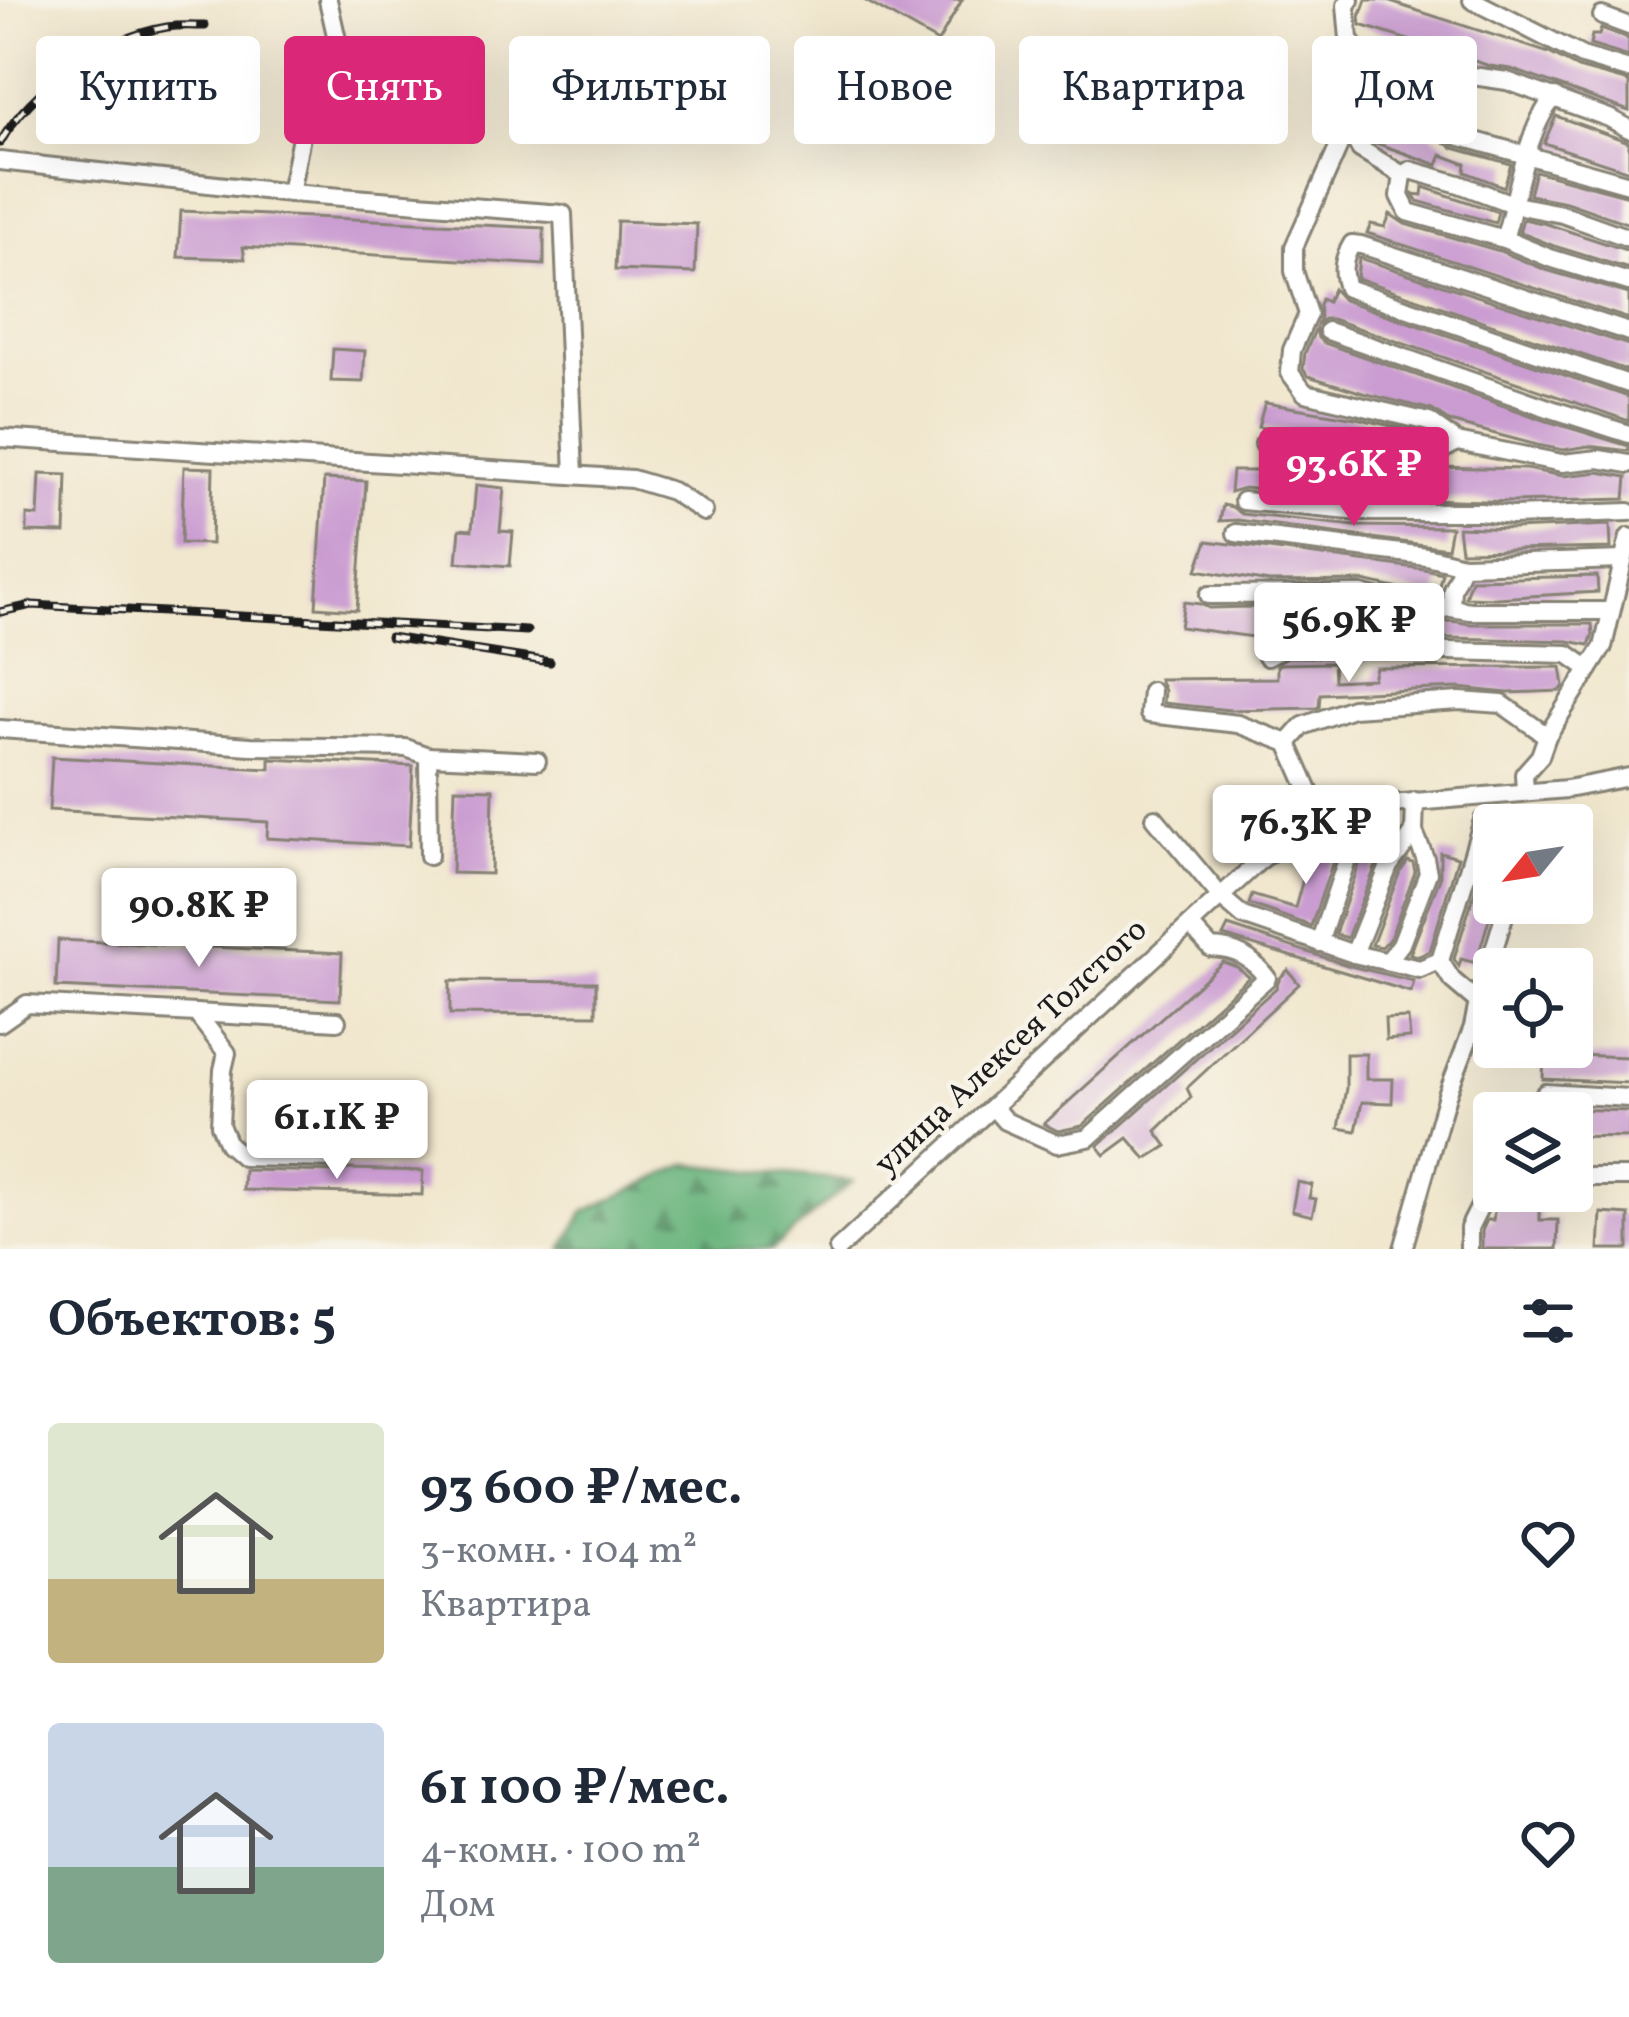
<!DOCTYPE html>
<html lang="ru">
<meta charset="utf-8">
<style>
:root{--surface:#fff;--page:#f2f2f3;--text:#1f2937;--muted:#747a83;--accent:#db2777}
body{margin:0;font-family:Vollkorn,serif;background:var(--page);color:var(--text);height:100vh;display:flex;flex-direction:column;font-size:45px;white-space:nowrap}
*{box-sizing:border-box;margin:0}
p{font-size:39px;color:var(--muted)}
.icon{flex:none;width:66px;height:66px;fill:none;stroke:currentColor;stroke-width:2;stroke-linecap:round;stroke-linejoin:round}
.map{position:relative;height:1249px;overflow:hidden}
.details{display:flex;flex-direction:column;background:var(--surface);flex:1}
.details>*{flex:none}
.top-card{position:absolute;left:36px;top:36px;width:1557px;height:108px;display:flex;gap:24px}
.needle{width:78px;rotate:240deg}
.controls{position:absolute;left:1473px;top:804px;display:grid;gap:24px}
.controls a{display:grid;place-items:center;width:120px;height:120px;border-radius:12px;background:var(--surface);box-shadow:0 12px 48px #0002;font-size:60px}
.price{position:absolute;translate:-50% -102px;padding:0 27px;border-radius:12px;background:#fff;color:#222;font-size:39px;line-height:78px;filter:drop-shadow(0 3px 6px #0008)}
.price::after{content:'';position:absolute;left:50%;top:72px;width:36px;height:27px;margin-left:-18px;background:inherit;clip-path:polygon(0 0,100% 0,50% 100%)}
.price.current{background:var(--accent);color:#fff}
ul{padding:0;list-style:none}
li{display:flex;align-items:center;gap:36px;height:300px;padding:0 48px}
li span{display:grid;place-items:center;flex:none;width:336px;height:240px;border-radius:12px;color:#555}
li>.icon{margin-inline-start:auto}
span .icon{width:144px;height:144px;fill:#fffc;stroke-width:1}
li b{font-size:51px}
h2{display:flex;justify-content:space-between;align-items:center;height:144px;padding:0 48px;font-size:51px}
.pill{padding:0 42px;border-radius:12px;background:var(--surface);box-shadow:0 12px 48px #0002;font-size:42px;line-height:108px}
.pill.current{background:var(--accent);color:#fff}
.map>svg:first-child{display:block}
</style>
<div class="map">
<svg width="1629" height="1249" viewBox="0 0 1629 1249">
<defs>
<pattern id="forest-firs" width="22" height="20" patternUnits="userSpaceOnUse" patternTransform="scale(3)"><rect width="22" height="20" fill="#68b37c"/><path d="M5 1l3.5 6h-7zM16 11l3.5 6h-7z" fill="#559165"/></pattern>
</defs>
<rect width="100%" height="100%" fill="#f7f3e8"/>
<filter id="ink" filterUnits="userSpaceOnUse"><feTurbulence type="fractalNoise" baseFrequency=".00833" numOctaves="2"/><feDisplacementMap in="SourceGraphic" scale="24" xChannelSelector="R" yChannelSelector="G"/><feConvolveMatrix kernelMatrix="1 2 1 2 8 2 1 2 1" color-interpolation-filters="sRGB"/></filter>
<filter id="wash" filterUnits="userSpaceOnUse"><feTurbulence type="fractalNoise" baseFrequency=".004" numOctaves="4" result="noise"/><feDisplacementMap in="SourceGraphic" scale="48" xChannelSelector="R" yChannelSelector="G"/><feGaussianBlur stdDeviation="2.7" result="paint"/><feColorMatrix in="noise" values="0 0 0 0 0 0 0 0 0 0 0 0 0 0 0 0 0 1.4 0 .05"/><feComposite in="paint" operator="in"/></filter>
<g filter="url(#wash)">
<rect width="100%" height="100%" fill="#f1e7ce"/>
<polygon fill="url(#forest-firs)" stroke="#42684c" stroke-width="3" points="687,1164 853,1181 772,1249 563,1249 584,1212"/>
<g id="blocks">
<g fill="#ca9cd1">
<polygon points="864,0 962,0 938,42"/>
<polygon points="1366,0 1384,0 1549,53 1578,68 1629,82 1629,111 1511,69 1490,66 1361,25 1360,17"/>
<polygon points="1601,29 1629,39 1629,57 1590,45 1592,35 1599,35"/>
<polygon points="1384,113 1415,125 1454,148 1511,164 1504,187 1465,172 1466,164 1442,155 1438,165 1373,142"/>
<polygon points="1556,116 1629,142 1629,171 1544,143"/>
<polygon points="1535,171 1629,196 1629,224 1566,202 1529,195"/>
<polygon points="1423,187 1498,212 1495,223 1417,201 1413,194 1422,195"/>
<polygon points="181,211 544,228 544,265 243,247 245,259 178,257"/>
<polygon points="1390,214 1405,224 1500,251 1546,270 1629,294 1629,319 1367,233 1371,224 1385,227"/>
<polygon points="1523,219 1547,224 1629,251 1629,269 1554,246 1519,232"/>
<polygon points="617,221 697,224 695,273 615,270"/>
<polygon points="1359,258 1629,345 1629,371 1357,278"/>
<polygon points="1333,289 1343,300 1629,397 1629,421 1332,319 1324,319 1317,325 1320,318 1319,305 1321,299 1327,302"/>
<polygon points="1316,328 1318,338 1324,343 1547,421 1629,446 1629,451 1589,446 1563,450 1537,445 1450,422 1432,410 1363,393 1308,376 1303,369 1305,353"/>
<polygon points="333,349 365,351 363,382 331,381"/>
<polygon points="1265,403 1356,418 1422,433 1420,443 1401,446 1258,427"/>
<polygon points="1263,457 1400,472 1435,467 1526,469 1563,476 1599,472 1627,477 1625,499 1511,502 1317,495 1244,488 1230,492 1232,471 1263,471"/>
<polygon points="184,467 213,468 211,544 181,543"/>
<polygon points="40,474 67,475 65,533 27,532 27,515 38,516"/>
<polygon points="324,479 366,481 357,610 316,607"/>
<polygon points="476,485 504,488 500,531 513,532 510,566 457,562 460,529 472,530"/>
<polygon points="1223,505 1232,507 1242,514 1355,526 1451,527 1447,548 1238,520 1220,521"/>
<polygon points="1610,525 1611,548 1461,551 1458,527 1512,529"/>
<polygon points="1207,541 1424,569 1442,573 1436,597 1363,581 1269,582 1197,570"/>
<polygon points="1597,576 1598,592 1496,598 1465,597 1471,579"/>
<polygon points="1184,602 1200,604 1209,608 1253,607 1397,617 1425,624 1451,621 1470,624 1592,624 1593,634 1589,645 1568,641 1286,634 1275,638 1253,637 1180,627"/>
<polygon points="1333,663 1334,681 1373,679 1376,668 1561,667 1564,686 1560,691 1508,693 1459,688 1320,694 1319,707 1316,708 1230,710 1163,703 1164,691 1159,679 1277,678 1277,666 1281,664"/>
<polygon points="52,757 270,769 270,759 413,766 409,846 267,838 268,822 49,810"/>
<polygon points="455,788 493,789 491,874 452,873"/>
<polygon points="1314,840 1338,847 1311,926 1249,904 1252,895 1295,908"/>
<polygon points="1489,845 1494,847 1494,902 1476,963 1461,959 1459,966 1454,959"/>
<polygon points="1440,852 1458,857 1430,951 1419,956 1410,954 1440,878"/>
<polygon points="1363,853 1379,858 1347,938 1335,934"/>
<polygon points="1408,861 1413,863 1415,872 1390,938 1382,947 1372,945 1400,872"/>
<polygon points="1228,926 1350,966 1414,981 1411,992 1223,936"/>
<polygon points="58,940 342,953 340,1000 56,987"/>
<polygon points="1223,962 1237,967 1249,977 1082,1126 1058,1131 1044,1124"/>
<polygon points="1288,970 1299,984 1187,1088 1191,1097 1156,1131 1167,1146 1146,1159 1128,1138 1105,1155 1098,1146 1276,988 1280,978"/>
<polygon points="450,981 596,982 596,1015 450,1014"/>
<polygon points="1408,1018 1410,1038 1386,1040 1385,1019"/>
<polygon points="1346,1054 1366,1054 1366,1079 1393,1079 1392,1103 1362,1102 1356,1131 1339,1128 1346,1088"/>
<polygon points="1544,1054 1629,1057 1629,1083 1543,1079"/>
<polygon points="1572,1109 1629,1111 1629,1137 1572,1136"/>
<polygon points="345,1169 423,1171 422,1195 243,1190 244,1170 338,1172"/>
<polygon points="1297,1182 1312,1185 1309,1198 1316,1199 1312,1216 1292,1211"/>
<polygon points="1495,1205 1540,1206 1540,1220 1558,1220 1557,1249 1482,1249 1482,1231 1487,1220 1493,1220"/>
<polygon points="1601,1213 1629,1215 1629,1249 1599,1249"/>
</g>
</g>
</g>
<g filter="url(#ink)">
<use href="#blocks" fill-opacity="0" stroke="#868275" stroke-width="3"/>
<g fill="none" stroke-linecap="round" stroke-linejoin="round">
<defs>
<g id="minor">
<polyline points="1350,0 1346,5 1349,39 1371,74 1414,109 1458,136 1629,184"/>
<polyline points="1472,0 1582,56 1629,70"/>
<polyline points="1602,16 1629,26"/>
<path d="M1555,97C1527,125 1517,199 1504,239L1550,258L1629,282"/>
<polyline points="1348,127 1360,149 1403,175"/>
<polyline points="0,161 290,193 563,214 574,475"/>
<polyline points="290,193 305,116 335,81 338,44 328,0"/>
<polyline points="1504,239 1408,212 1400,196 1403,175 1410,170 1459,184 1515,205 1562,214 1629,238"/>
<polyline points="1328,331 1551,409 1629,434"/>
<path d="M1629,332L1361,245L1352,244C1343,259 1341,271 1347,288L1629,384"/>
<polyline points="0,438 632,479 672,491 704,512"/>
<polyline points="1457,442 1429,422 1305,393 1290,373 1292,350 1308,314 1294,271 1294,247 1371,74 1383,63 1507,81 1609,118 1629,129"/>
<polyline points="1264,444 1401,459 1435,454 1457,442 1562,463 1599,459 1629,464"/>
<polyline points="1243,501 1361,512 1480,512 1512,516 1629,512"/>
<polyline points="1236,533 1426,556 1463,565"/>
<polyline points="1209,595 1362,594 1424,611 1451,608 1470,611 1611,611"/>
<polyline points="1451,608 1452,589 1463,565 1623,560"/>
<polyline points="1267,657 1286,647 1568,654 1589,669"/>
<polyline points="1151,691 1149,714 1238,724 1288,743 1321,818"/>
<polyline points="0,729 251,746 406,748 428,756 429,856"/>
<polyline points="1288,743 1303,726 1352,708 1460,701 1502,704 1547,736"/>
<polyline points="428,756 537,761"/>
<polyline points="1525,792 1524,774 1540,756 1547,736 1603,647 1629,537"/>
<polyline points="1155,818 1221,897 1243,916 1354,954 1420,969 1440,961"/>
<polyline points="1319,943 1365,806"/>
<polyline points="1354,954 1389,866 1414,832 1415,801"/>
<polyline points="1388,961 1401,944 1428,873 1425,858 1414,832"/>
<polyline points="1478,1002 1452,980 1440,961 1483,820"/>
<polyline points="196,1013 337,1021"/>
<polyline points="0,1023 27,1004 196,1013 227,1053 223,1070 220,1125 228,1144 243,1157 338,1159"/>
<path d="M993,1107L1005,1121L1057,1144L1088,1138L1267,978C1251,957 1237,949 1211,948L1190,925"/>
<polyline points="1529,1113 1546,1093 1629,1098"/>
<polyline points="1572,1177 1629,1177"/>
<polyline points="838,1249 1257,863 1296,832 1345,808 1567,789 1629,777"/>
<polyline points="1403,1249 1447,1095 1473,1027 1478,1002 1508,903"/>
<polyline points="1469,1249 1469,1228 1494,1178"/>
</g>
</defs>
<use href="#minor" stroke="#868275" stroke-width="22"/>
<use href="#minor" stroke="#fff" stroke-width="16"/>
<defs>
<g id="rail">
<path d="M0,143C30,89 106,37 167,27C179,25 193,26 205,26"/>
<polyline points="0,612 32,605 527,631"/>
<polyline points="390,637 550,662"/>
</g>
</defs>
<use href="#rail" stroke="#1c1c1c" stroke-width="9"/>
<use href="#rail" stroke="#f7f3e8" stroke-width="4.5" stroke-dasharray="14" stroke-linecap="butt"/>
</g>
</g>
<g text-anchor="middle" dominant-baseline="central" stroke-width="9" stroke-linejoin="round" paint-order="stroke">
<g font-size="33" fill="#1c1c1c" stroke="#f7f3e8">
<text transform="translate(1012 1048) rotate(-43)">улица Алексея Толстого</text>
</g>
</g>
</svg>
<div class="controls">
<a><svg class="needle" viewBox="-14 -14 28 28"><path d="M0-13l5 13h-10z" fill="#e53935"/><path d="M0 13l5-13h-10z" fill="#747a83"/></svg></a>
<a><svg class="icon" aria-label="locate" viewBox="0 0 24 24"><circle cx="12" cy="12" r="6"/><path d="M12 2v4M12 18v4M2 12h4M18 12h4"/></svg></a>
<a><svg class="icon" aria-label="layers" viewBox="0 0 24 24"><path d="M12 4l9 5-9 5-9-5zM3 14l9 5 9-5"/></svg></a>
</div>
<b class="price current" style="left:1354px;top:529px">93.6K ₽</b>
<b class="price" style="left:1349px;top:685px">56.9K ₽</b>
<b class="price" style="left:1306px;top:887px">76.3K ₽</b>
<b class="price" style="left:199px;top:970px">90.8K ₽</b>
<b class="price" style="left:337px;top:1182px">61.1K ₽</b>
<div class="top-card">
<a class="pill">Купить</a>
<a class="pill current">Снять</a>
<a class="pill">Фильтры</a>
<a class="pill">Новое</a>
<a class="pill">Квартира</a>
<a class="pill">Дом</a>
</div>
</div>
<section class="details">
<h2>Объектов: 5<svg class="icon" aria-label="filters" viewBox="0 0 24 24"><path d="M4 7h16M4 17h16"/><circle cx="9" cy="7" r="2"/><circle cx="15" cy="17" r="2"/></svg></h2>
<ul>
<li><span style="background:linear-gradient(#dfe7d0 65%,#c2b280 0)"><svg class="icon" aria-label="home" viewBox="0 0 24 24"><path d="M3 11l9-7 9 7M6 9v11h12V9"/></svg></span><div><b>93 600 ₽/мес.</b><p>3-комн. · 104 m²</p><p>Квартира</p></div><svg class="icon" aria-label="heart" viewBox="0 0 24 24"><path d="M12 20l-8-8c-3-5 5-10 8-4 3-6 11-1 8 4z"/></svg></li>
<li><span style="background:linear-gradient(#c9d6e8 60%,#7fa58c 0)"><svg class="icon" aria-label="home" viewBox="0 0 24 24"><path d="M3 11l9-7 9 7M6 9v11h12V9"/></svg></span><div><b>61 100 ₽/мес.</b><p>4-комн. · 100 m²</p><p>Дом</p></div><svg class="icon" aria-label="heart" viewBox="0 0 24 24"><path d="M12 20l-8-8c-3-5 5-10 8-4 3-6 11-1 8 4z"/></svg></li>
</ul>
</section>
